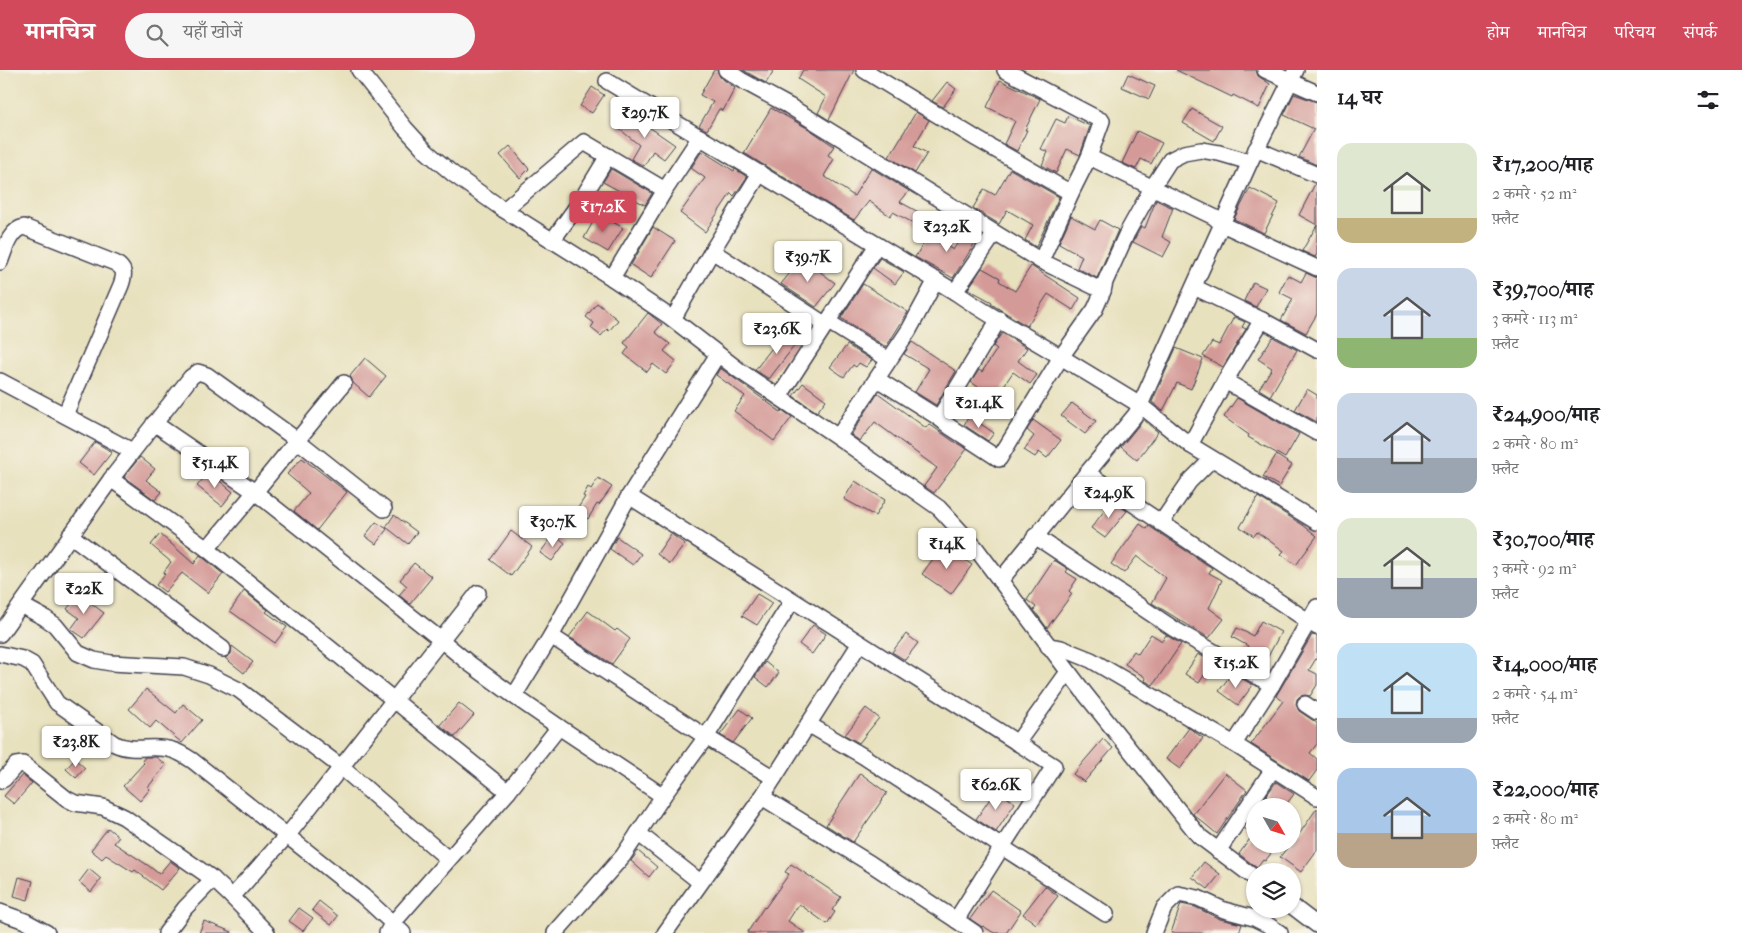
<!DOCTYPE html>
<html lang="hi">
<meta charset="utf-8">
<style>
:root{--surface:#fff;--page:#f6f6f6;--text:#202124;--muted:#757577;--accent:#d1495b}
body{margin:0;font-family:"IM FELL French Canon","Noto Serif Devanagari",serif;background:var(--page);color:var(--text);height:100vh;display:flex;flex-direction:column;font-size:19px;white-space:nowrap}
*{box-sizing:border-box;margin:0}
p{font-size:16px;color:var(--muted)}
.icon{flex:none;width:28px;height:28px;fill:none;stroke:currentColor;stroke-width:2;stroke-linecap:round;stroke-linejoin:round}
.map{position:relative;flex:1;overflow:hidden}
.drawer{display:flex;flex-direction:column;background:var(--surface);width:425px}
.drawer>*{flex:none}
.needle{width:32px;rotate:129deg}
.controls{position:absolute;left:1246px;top:728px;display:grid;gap:10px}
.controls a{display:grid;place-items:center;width:55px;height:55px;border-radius:50%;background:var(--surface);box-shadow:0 1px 4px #0004;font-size:25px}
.price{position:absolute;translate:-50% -42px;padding:0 11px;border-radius:5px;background:#fff;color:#222;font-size:16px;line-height:32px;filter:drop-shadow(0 1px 2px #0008)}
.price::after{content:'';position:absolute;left:50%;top:30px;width:15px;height:11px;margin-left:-8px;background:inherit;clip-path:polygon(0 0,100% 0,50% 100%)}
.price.active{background:var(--accent);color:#fff}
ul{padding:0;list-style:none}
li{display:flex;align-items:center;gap:15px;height:125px;padding:0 20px}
li span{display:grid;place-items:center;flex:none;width:140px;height:100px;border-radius:15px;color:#555}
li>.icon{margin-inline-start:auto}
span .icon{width:60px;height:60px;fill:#fffc;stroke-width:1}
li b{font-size:21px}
h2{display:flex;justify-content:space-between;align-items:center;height:60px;padding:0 20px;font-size:21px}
header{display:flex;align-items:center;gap:30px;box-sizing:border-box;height:70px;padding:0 25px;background:var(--accent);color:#fff}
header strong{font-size:24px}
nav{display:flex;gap:28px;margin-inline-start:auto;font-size:18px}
.search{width:350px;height:45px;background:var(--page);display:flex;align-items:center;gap:12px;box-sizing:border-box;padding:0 18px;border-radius:28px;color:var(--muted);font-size:19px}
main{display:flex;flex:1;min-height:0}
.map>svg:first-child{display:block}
</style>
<header>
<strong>मानचित्र</strong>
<div class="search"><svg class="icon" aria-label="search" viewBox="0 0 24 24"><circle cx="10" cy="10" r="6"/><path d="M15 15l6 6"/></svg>यहाँ खोजें</div>
<nav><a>होम</a><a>मानचित्र</a><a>परिचय</a><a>संपर्क</a></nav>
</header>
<main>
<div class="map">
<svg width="1317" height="863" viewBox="0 0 1317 863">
<rect width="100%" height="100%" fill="#f7f3e8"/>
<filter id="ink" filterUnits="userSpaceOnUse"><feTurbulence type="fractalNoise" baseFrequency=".02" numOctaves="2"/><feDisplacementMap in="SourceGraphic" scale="10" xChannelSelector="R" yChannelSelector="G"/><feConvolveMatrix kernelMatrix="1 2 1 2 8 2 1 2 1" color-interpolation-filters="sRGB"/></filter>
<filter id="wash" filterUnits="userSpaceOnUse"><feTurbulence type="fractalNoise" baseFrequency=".0096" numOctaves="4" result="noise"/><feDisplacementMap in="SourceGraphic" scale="20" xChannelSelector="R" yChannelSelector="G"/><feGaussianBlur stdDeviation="1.12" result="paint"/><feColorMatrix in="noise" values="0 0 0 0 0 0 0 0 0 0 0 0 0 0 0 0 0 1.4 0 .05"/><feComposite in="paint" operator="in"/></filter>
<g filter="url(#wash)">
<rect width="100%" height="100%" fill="#e8e1be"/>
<g id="blocks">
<g fill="#d49a97">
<polygon points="714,0 717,0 720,7 735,18 723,41 719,39 707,60 699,56 713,32 700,25"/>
<polygon points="743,0 774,0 766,13"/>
<polygon points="803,0 854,0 829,50 818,43 826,27 798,9"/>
<polygon points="1176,0 1256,0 1258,6 1270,14 1259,38 1233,25 1232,27"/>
<polygon points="1128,4 1155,16 1149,29 1122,17"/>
<polygon points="1000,10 1040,29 1025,60 1027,60 1017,81 1004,74 1015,51 987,37"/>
<polygon points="947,12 956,19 943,37 932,31"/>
<polygon points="592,17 604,25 592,43 580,36"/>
<polygon points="1294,24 1317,32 1317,95 1299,87 1314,59 1284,45"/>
<polygon points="771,38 809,59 834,76 828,85 834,89 824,106 854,126 871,98 909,121 900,132 922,144 917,155 893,142 890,146 869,131 854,150 744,83"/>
<polygon points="1192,39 1222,56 1214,71 1183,53"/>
<polygon points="631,40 640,47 639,50 675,75 664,89 653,81 644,96 631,89 639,75 617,57"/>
<polygon points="916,42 929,50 914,76 927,83 915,103 889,87"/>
<polygon points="1068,46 1090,56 1080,85 1067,79 1056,103 1042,95 1048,82 1041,79 1056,49 1065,53"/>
<polygon points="1137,61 1162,73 1151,94 1141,89 1136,99 1122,93"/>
<polygon points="510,76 529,99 520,108 500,85"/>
<polygon points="702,81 734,101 735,99 747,107 734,126 731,123 705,162 680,143 705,108 691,98"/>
<polygon points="611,99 652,123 645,135 603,112"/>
<polygon points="1010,99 1059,127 1036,177 1025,170 1033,155 1007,140 999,154 973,138 984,119 995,125"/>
<polygon points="1315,114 1317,114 1317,184 1315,187 1302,181 1317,155 1299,145"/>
<polygon points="1250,118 1279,133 1264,163 1234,149"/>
<polygon points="1156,130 1173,138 1162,167 1171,172 1163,187 1133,172 1141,156 1145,158"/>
<polygon points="598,143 623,158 608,182 584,168"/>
<polygon points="1071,146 1095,159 1100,150 1118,160 1097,208 1077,198 1082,186 1059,173"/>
<polygon points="653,157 675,171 651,208 631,195"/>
<polygon points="968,157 980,165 953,208 915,187 929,165 953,180"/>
<polygon points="802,188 835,213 816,237 781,214"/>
<polygon points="880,188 904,202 895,214 873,198"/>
<polygon points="1031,196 1080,228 1073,240 1048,224 1027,256 991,234 992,232 968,219 982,198 1000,208 999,211 1015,221"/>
<polygon points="1306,203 1317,208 1317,244 1306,263 1281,250 1293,229 1279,222 1288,205 1301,212"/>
<polygon points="1253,212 1266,218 1256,237 1244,231"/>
<polygon points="863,214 908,242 886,277 841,248"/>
<polygon points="597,233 618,250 609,261 607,259 601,266 591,258 594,253 586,247"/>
<polygon points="648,243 662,254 655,262 670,274 664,281 676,291 666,304 653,294 647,302 624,284 629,277 624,273"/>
<polygon points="1234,247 1245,252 1242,257 1246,259 1223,297 1203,286 1212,272 1219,275"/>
<polygon points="785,261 798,271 769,309 755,300"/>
<polygon points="1002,263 1027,278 1018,291 1037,305 1030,314 1013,302 995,329 971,312 979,300 982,302 997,279 993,276"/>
<polygon points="1273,267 1297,280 1270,326 1259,319 1272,298 1258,289"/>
<polygon points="912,272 956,301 936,335 915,322 929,299 904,284"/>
<polygon points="847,275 872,290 866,297 859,293 856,297 853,295 844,307 830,297"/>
<polygon points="1176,278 1203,289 1191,319 1177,313 1163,341 1152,332"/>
<polygon points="365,288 386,306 369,327 353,313 350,306"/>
<polygon points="720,298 781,342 782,340 792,347 774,371 734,341 745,326 716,305"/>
<polygon points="803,313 826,330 817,342 793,326"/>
<polygon points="1307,319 1317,325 1317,352 1295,340"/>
<polygon points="878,323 926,358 929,354 953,371 967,379 934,423 924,416 937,398 875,352 860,371 851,365"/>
<polygon points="1237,328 1299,364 1285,388 1248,367 1249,365 1224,347"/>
<polygon points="1072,333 1096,351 1085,364 1061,346"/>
<polygon points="969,346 994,363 988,371 964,355"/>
<polygon points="1033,350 1061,370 1047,388 1039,382 1035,387 1024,380 1034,366 1027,360"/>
<polygon points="1143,350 1158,362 1137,390 1121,377"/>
<polygon points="95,372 112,382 94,405 79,393"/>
<polygon points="1276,385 1292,395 1279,416 1263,407"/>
<polygon points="140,387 155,399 146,410 162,422 155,430 124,407"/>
<polygon points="302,388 347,422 317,460 294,441 309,423 287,404"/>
<polygon points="209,402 233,422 222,436 197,416"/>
<polygon points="598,408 612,417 599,435 597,434 588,449 576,441 585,427 583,426 588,417 591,419"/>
<polygon points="855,411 885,430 875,446 844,429"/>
<polygon points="1258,427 1303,455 1317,466 1296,495 1281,484 1284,481 1257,462 1254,466 1240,457"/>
<polygon points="1112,431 1127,441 1105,468 1091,458"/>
<polygon points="394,445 417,462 408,474 386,457"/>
<polygon points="376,452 387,459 376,474 365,466"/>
<polygon points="1140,454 1147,459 1149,456 1212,498 1209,503 1222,510 1209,538 1224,549 1209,568 1152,533 1166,508 1137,486 1124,503 1111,494"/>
<polygon points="511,461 532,477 511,506 490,490"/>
<polygon points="160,464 194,494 200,485 223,504 208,523 182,503 165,522 156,515 165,504 163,503 171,492 151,475"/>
<polygon points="554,464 565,473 552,491 540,483"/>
<polygon points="671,464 685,474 670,494 657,484"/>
<polygon points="617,467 641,484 633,495 610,479"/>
<polygon points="943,475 972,495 951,524 922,504"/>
<polygon points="1054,490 1068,499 1066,502 1077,509 1069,521 1072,524 1047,558 1034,540 1036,537 1027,530"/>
<polygon points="414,493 432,507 410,534 399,525 407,516 400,510"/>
<polygon points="244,521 268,540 266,542 287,557 275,573 230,541"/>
<polygon points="79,524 104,543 84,568 71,559 79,548 67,539"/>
<polygon points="757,524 772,533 757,555 742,546"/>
<polygon points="588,541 615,561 617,559 630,569 612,594 569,567"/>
<polygon points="1261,551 1281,562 1262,598 1242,587 1248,576 1232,567 1237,558 1253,566"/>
<polygon points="813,555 826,564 812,584 799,574"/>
<polygon points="906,564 918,573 905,590 892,582"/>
<polygon points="1151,564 1162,571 1166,565 1181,574 1153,615 1145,611 1146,608 1125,594 1134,581 1138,584"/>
<polygon points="1312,565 1317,566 1317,587 1309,600 1317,604 1317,615 1310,626 1305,625 1300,626 1297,629 1296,634 1299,641 1317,653 1317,674 1310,683 1317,689 1317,700 1309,711 1251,674 1283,631 1276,626"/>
<polygon points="232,576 253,592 244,603 225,588 231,584"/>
<polygon points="1198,584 1213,592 1199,613 1185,604"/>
<polygon points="765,592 779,603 768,617 755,607"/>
<polygon points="1232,603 1253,615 1238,635 1219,621"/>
<polygon points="146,619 176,643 183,634 202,650 182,673 156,651 150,658 129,639"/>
<polygon points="459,633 474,645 455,667 440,655"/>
<polygon points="866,638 879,648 859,673 845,665"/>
<polygon points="740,639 752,648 733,673 720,665"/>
<polygon points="1189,658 1203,668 1180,699 1166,689"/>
<polygon points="1103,669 1113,678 1084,712 1073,704"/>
<polygon points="145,687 156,687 166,695 148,717 150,719 140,731 123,716 144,693 142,691"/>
<polygon points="75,689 85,698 76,708 66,699"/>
<polygon points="860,703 887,723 853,772 826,755"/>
<polygon points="1225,703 1247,720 1217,764 1193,744"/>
<polygon points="22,705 32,713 14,734 4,726"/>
<polygon points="1276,712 1294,724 1285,736 1259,736"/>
<polygon points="996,720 1015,733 996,762 976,749"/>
<polygon points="1317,738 1317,780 1301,802 1280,787 1290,774 1292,774 1292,771 1299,762 1300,763"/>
<polygon points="1255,743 1255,766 1244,758"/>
<polygon points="108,758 119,767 114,773 149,796 159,804 170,791 180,798 161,820 135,800 133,802 106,785 102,789 91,780"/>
<polygon points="1252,766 1255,768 1255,774 1263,774 1273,781 1265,791 1263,790 1257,798 1239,784"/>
<polygon points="638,781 657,797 649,807 631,791"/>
<polygon points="1204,792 1220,804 1208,819 1192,807"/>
<polygon points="791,794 841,827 832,840 835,842 827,854 799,834 788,851 805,863 747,863 764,837 765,838 789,804 785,802"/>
<polygon points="89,799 101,809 91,822 79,812"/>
<polygon points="19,807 33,811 28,830 14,826"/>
<polygon points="1045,816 1058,826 1036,854 1023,844"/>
<polygon points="991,820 1021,841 1006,863 994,863 983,856 982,857 970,849"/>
<polygon points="319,831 338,846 331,855 312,840"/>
<polygon points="1181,834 1195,837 1220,849 1242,854 1239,863 1171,863"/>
<polygon points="299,838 313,848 303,861 289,851"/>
<polygon points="204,851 232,862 232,863 199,863"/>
</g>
</g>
</g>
<g filter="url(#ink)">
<use href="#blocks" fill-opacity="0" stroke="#403f4f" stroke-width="1"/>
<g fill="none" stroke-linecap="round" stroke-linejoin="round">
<defs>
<g id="minor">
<polyline points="359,0 405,58 427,82 453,104 504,140 612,208 670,247 740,301 838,367 939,438 975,477 1086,625 1199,766 1255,808"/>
<polyline points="726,0 741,10 789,36 995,163"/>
<polyline points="864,0 977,69 1071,123 1089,87"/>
<polyline points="1005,0 1102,51 1089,87 1214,147 1222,154 1136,344 1087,403 1317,557"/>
<polyline points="1265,0 1317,23"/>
<polyline points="1296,0 1250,92 1222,154 1317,198"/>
<polyline points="607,11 955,222"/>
<polyline points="1256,79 1317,105"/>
<polyline points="1071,123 1041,191 1103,221 1095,239 1061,287 1140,335 1190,375 1317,452"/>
<polyline points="504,140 584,72 665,120 700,67"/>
<polyline points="552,171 580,132 608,86"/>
<polyline points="712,181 760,103"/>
<path d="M0,192C5,180 9,160 24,157L115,193C125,199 125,204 121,215L65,345"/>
<polyline points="612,208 665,120"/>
<polyline points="1194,217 1262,250 1225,311 1317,363"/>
<polyline points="1103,221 1105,212 1127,163 1152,118 1170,90 1184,83 1201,80 1219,83 1250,92"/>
<polyline points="673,249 712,181 826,255"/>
<polyline points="1262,250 1317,280"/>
<polyline points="827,251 889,290"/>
<polyline points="877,309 939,348 999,249"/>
<polyline points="0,311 132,381"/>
<polyline points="344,313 255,422 441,570 478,523"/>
<polyline points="779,327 877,175"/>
<path d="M939,348L950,357L999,389L1061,287C1025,265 989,246 955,222L995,163L1041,191"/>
<polyline points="154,353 255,422 207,479"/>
<polyline points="838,367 909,260 936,210"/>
<polyline points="1190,375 1225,311"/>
<polyline points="111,409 207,479 508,722"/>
<polyline points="629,426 860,573 762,727 665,863"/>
<polyline points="1161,453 1189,412 1212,389"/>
<polyline points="70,465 223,579"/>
<polyline points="1035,466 1174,559 1272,615"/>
<polyline points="1000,511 1087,403"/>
<polyline points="21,535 45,548 55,555 78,583 94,590 111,593 184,597 209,605 239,620 341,697 448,789"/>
<polyline points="0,564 111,409 191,307 198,302 207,305 297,370 384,439"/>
<polyline points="551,566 706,667 774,708"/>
<polyline points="860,573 1054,696 1002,777 1106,844"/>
<polyline points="1048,576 1061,578 1091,590 1234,674 1272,615 1317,537"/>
<path d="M0,584L23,589L32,594L57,633L115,674C134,683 153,674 172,680C180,682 187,687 193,691L363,826L403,863"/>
<polyline points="1305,634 1317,642"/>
<polyline points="808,654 863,686 1002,777 956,850 975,863"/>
<polyline points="1017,673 1068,602"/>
<polyline points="1234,674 1317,727"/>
<polyline points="0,711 4,709 16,695 23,694 67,729 75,733 103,737 124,747 213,809 232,827 291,761 441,570 470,594 514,626 551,566 629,426 718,284"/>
<polyline points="663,726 706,667 792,531"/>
<polyline points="762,727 871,794 956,850"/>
<polyline points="638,763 700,812"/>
<polyline points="1218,781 1273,699"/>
<polyline points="232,827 267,863"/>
<polyline points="1292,836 1317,855"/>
<polyline points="0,842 25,851 47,863"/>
<polyline points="166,863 185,838 213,809"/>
<polyline points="387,863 392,854 508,722 559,657 514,626"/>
<polyline points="555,863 623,786 663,726 559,657"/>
<polyline points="1154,863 1164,838 1178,824 1198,828 1224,840 1254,848 1268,855 1280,863"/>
</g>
</defs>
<use href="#minor" stroke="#403f4f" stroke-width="18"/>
<use href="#minor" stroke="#fff" stroke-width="15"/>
</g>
</g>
</svg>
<div class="controls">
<a><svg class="needle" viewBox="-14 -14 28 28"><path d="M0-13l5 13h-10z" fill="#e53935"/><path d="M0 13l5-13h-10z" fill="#757577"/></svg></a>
<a><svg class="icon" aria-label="layers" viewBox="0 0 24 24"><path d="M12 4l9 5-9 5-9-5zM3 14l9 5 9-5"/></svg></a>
</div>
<b class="price" style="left:645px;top:69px">₹29.7K</b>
<b class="price active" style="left:603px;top:163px">₹17.2K</b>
<b class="price" style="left:947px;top:183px">₹23.2K</b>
<b class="price" style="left:808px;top:213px">₹39.7K</b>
<b class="price" style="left:777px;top:285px">₹23.6K</b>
<b class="price" style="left:979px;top:359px">₹21.4K</b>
<b class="price" style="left:215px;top:419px">₹51.4K</b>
<b class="price" style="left:1109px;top:449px">₹24.9K</b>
<b class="price" style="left:553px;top:478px">₹30.7K</b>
<b class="price" style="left:947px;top:500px">₹14K</b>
<b class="price" style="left:84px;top:545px">₹22K</b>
<b class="price" style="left:1236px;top:619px">₹15.2K</b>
<b class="price" style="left:76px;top:698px">₹23.8K</b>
<b class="price" style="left:996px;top:741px">₹62.6K</b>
</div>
<section class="drawer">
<h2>14 घर<svg class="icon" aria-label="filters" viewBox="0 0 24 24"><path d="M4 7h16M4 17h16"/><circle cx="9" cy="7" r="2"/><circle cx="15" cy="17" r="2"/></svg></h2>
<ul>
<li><span style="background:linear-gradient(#dfe7d0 75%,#c2b280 0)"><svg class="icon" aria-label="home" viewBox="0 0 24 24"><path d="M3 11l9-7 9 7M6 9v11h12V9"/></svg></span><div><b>₹17,200/माह</b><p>2 कमरे · 52 m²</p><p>फ़्लैट</p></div></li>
<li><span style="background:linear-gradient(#c9d6e8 70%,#8fb573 0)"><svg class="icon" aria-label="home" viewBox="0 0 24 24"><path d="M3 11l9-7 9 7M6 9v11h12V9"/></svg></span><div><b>₹39,700/माह</b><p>3 कमरे · 113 m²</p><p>फ़्लैट</p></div></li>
<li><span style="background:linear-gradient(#c9d6e8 65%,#9aa5b1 0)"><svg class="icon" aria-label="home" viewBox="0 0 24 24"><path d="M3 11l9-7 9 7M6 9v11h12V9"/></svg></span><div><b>₹24,900/माह</b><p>2 कमरे · 80 m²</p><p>फ़्लैट</p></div></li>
<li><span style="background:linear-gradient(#dfe7d0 60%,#9aa5b1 0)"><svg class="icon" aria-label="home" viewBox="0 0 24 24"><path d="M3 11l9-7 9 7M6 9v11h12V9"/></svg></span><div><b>₹30,700/माह</b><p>3 कमरे · 92 m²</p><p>फ़्लैट</p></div></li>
<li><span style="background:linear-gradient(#bfe0f5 75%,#9aa5b1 0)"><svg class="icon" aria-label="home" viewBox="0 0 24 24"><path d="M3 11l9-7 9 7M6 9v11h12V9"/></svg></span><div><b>₹14,000/माह</b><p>2 कमरे · 54 m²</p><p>फ़्लैट</p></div></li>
<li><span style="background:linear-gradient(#a9c7e8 65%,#b9a48a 0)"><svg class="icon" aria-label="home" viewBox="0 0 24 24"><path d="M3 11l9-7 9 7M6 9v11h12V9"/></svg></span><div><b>₹22,000/माह</b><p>2 कमरे · 80 m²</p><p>फ़्लैट</p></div></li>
</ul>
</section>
</main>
